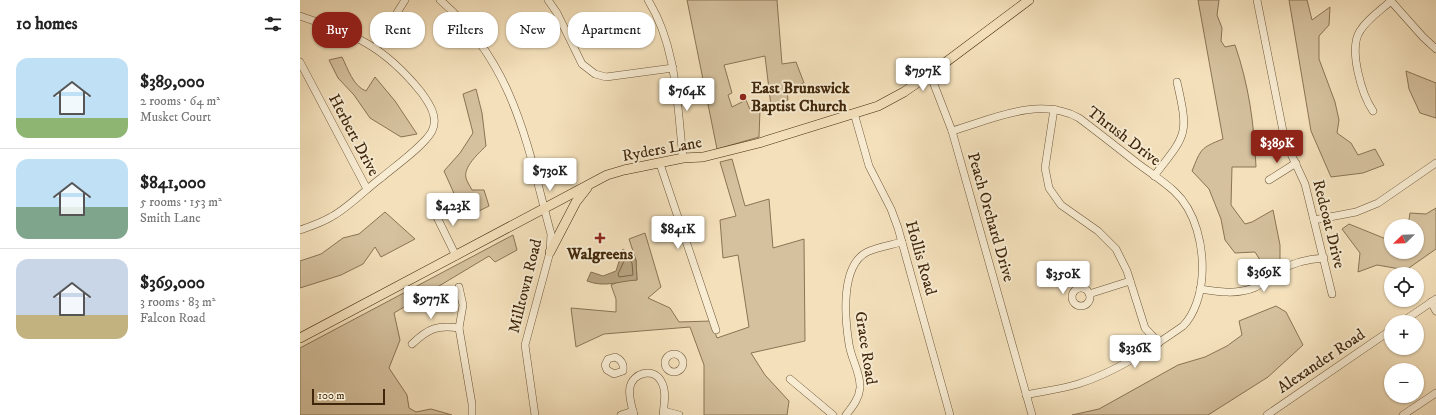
<!DOCTYPE html>
<meta charset="utf-8">
<style>
:root{--surface:#fff;--page:#f2f2f2;--text:#222;--muted:#767676;--line:#e0e0e0;--accent:#8f2418}
body{margin:0;font-family:"IM FELL DW Pica",serif;background:var(--page);color:var(--text);height:100vh;display:flex;flex-direction:column;font-size:15px;white-space:nowrap}
*{box-sizing:border-box;margin:0}
p{font-size:13px;color:var(--muted)}
.icon{flex:none;width:22px;height:22px;fill:none;stroke:currentColor;stroke-width:2;stroke-linecap:round;stroke-linejoin:round}
.map{position:relative;flex:1;overflow:hidden}
.side{display:flex;flex-direction:column;background:var(--surface);width:300px}
.side>*{flex:none}
.hud{position:absolute;left:12px;top:12px;width:380px;height:36px;display:flex;gap:8px}
.needle{width:26px;rotate:247deg}
.fabs{position:absolute;left:1084px;top:219px;display:grid;gap:8px}
.fabs a{display:grid;place-items:center;width:40px;height:40px;border-radius:50%;background:var(--surface);box-shadow:0 1px 3px #0004;font-size:20px}
.scale{position:absolute;left:12px;bottom:10px;width:73px;box-sizing:border-box;padding-left:4px;border:2px solid #40270b;border-top:0;font-size:11px;line-height:14px;white-space:nowrap;color:#40270b;-webkit-text-stroke:3px #f8ecd3;paint-order:stroke}
.price{position:absolute;translate:-50% -34px;padding:0 9px;border-radius:4px;background:#fff;color:#222;font-size:13px;line-height:26px;filter:drop-shadow(0 1px 2px #0008)}
.price::after{content:'';position:absolute;left:50%;top:24px;width:12px;height:9px;margin-left:-6px;background:inherit;clip-path:polygon(0 0,100% 0,50% 100%)}
.price.current{background:var(--accent);color:#fff}
ul{padding:0;list-style:none}
li{display:flex;align-items:center;gap:12px;height:100px;padding:0 16px}
li+li{border-top:1px solid var(--line)}
li span{display:grid;place-items:center;flex:none;width:112px;height:80px;border-radius:12px;color:#555}
li>.icon{margin-inline-start:auto}
span .icon{width:48px;height:48px;fill:#fffc;stroke-width:1}
li b{font-size:17px}
h2{display:flex;justify-content:space-between;align-items:center;height:48px;padding:0 16px;font-size:17px}
.tag{padding:0 14px;border-radius:16px;background:var(--surface);box-shadow:0 1px 3px #0004;font-size:14px;line-height:36px}
.tag.current{background:var(--accent);color:#fff}
main{display:flex;flex:1;min-height:0}
.map>svg:first-child{display:block}
</style>
<main>
<section class="side">
<h2>10 homes<svg class="icon" aria-label="filters" viewBox="0 0 24 24"><path d="M4 7h16M4 17h16"/><circle cx="9" cy="7" r="2"/><circle cx="15" cy="17" r="2"/></svg></h2>
<ul>
<li><span style="background:linear-gradient(#bfe0f5 75%,#8fb573 0)"><svg class="icon" aria-label="home" viewBox="0 0 24 24"><path d="M3 11l9-7 9 7M6 9v11h12V9"/></svg></span><div><b>$389,000</b><p>2 rooms · 64 m²</p><p>Musket Court</p></div></li>
<li><span style="background:linear-gradient(#bfe0f5 60%,#7fa58c 0)"><svg class="icon" aria-label="home" viewBox="0 0 24 24"><path d="M3 11l9-7 9 7M6 9v11h12V9"/></svg></span><div><b>$841,000</b><p>5 rooms · 153 m²</p><p>Smith Lane</p></div></li>
<li><span style="background:linear-gradient(#c9d6e8 70%,#c2b280 0)"><svg class="icon" aria-label="home" viewBox="0 0 24 24"><path d="M3 11l9-7 9 7M6 9v11h12V9"/></svg></span><div><b>$369,000</b><p>3 rooms · 83 m²</p><p>Falcon Road</p></div></li>
</ul>
</section>
<div class="map">
<svg width="1136" height="415" viewBox="0 0 1136 415">
<rect width="100%" height="100%" fill="#f4e1bc"/>
<filter id="stains"><feTurbulence type="fractalNoise" baseFrequency=".005" numOctaves="4"/><feColorMatrix values="0 0 0 0 .2 0 0 0 0 .09 0 0 0 0 .02 0 0 0 .5 -.17"/></filter>
<radialGradient id="worn" r=".72"><stop offset=".6" stop-color="#630" stop-opacity="0"/><stop offset="1" stop-color="#630" stop-opacity=".3"/></radialGradient>
<g fill="#d5c19e" stroke="#8a7454">
<polygon points="387,0 477,0 482,64 496,62 504,83 487,89 488,100 471,106 465,56 424,65 432,93 428,95 432,107 446,100 451,112 460,109 459,137 417,149"/>
<path d="M898,0H919L917,15L922,28L921,41L925,47L935,45C949,86 954,123 956,167H932L931,205L945,224L952,222L973,210L980,245V261L965,268L955,252L935,253L925,240L921,219L909,189L892,171C901,149 900,148 923,139Z"/>
<polygon points="989,0 1007,0 1012,20 1030,7 1029,25 1019,36 1019,59 1035,102 1039,120 1037,133 1051,143 1058,155 1075,149 1084,165 1063,173 1031,177 1011,131"/>
<path d="M42,57C48,69 53,86 66,91L75,77L95,101L117,134L101,137L70,118L54,95L38,78L29,60Z"/>
<polygon points="1106,71 1136,83 1136,118 1120,113 1109,89"/>
<path d="M176,89L182,113L186,146C179,153 163,167 166,178C167,182 170,186 172,190H184L189,206L165,218L144,171L160,153L173,133L163,94Z"/>
<polygon points="432,159 445,206 469,199 473,248 504,239 505,341 451,353 465,375 489,401 487,415 404,415 404,365 390,327 304,334 276,347 271,308 316,312 316,299 311,285 323,280 337,280 336,260 329,239 345,233 361,287 348,298 370,308 379,322 411,321 417,338 449,327 438,255 423,258 420,220 436,216 420,162"/>
<polygon points="1136,208 1136,249 1106,270 1077,265 1058,272 1060,253 1042,229 1049,224 1091,241 1091,252 1117,252 1117,226 1108,226 1110,213 1126,214"/>
<polygon points="85,212 115,239 81,257 75,247 63,264 41,275 0,288 0,261 21,254 43,238 59,234"/>
<polygon points="213,235 217,250 195,262 189,256 94,313 100,340 89,368 107,395 109,408 116,412 131,409 152,415 0,415 0,348"/>
<polygon points="976,306 986,312 1003,345 968,377 908,415 772,415 799,409 878,365 905,357 927,346 942,335 939,321"/>
</g>
<path fill="#b7a280" stroke="#877151" d="M323,249L336,260L337,280C319,281 305,288 287,281L291,272L303,276L316,271Z"/>
<g fill="none" stroke-linecap="round" stroke-linejoin="round">
<polygon stroke="#7c6446" stroke-width="1" points="327,258 332,263 333,275 319,277 318,274 325,259"/>
<defs>
<g id="minor">
<path d="M140,0C215,64 227,145 251,234L250,252L225,345L235,415"/>
<polyline points="248,0 257,13 282,64 295,74 306,77 373,68"/>
<path d="M348,0C377,47 377,104 383,158"/>
<polyline points="957,0 985,141 1005,184 1032,294"/>
<polyline points="1090,0 1123,37 1136,49"/>
<path d="M0,16C55,35 83,45 121,92C129,103 139,117 132,131C125,145 94,167 81,178C66,189 47,209 31,217C21,223 11,226 0,230"/>
<polyline points="75,48 105,0"/>
<polyline points="0,62 67,189"/>
<polyline points="630,74 652,131 732,415"/>
<polyline points="754,109 745,168 749,188 761,205 798,231 816,249 827,271 845,328 859,343"/>
<path d="M1073,111C1062,95 1048,49 1060,31C1067,19 1081,10 1091,1"/>
<polyline points="554,113 569,166 591,209 598,228 650,415"/>
<path d="M652,131C693,119 739,96 779,118C799,133 818,148 837,163C849,172 863,181 874,191C896,211 904,247 902,276C901,293 895,314 883,326C850,349 816,372 778,384C762,389 743,391 726,395"/>
<polyline points="360,164 416,330"/>
<path d="M854,176C887,134 889,135 877,82"/>
<polyline points="969,180 996,163"/>
<polyline points="132,207 156,256"/>
<polyline points="1014,220 1056,212 1078,203 1136,163"/>
<polyline points="159,287 163,305 159,328 172,404 172,415"/>
<circle cx="781" cy="297" r="9"/>
<path d="M900,289C918,292 938,295 956,287C964,283 971,275 979,271C993,262 1008,259 1024,258"/>
<polyline points="789,294 830,281"/>
<polyline points="1131,302 1136,311"/>
<polyline points="1102,322 1136,299"/>
<path d="M112,344C129,328 137,325 159,328"/>
<circle cx="374" cy="363" r="9"/>
<path d="M315,357C322,360 324,364 323,371L314,374L307,370L305,365L308,359Z"/>
<polyline points="490,379 533,415"/>
<polyline points="364,411 379,415"/>
<polyline points="321,415 333,411"/>
<path d="M334,415C332,407 328,396 330,387C333,373 353,367 361,381C367,391 364,404 363,415"/>
<path d="M546,415C552,407 559,399 560,388C561,373 551,359 549,344C545,319 540,266 567,252C577,247 591,245 602,242"/>
<polyline points="967,415 1091,330"/>
<polyline points="1103,415 1136,393"/>
</g>
<g id="major">
<polyline points="250,252 276,202 287,188"/>
<polyline points="0,338 307,175 324,170 383,158 403,157 459,143 578,106 604,92 630,74 729,0"/>
</g>
</defs>
<use href="#minor" stroke="#6d5637" stroke-width="8"/>
<use href="#major" stroke="#40270b" stroke-width="10"/>
<use href="#minor" stroke="#f8ecd3" stroke-width="7"/>
<use href="#major" stroke="#f4e1bc" stroke-width="9"/>
</g>
<g fill="#8f2418" stroke="#f8ecd3" stroke-width="1.5">
<circle cx="443" cy="97" r="4"/>
<path d="M298 232h4v4h4v4h-4v4h-4v-4h-4v-4h4z"/>
</g>
<g text-anchor="middle" dominant-baseline="central" stroke-width="4" stroke-linejoin="round" paint-order="stroke">
<g font-size="16" font-weight="bold" fill="#40270b" stroke="#f8ecd3" text-anchor="start">
<text x="451" y="88">East Brunswick<tspan x="451" dy="18">Baptist Church</tspan></text>
<text x="300" y="254" text-anchor="middle">Walgreens</text>
</g>
<g font-size="16" fill="#40270b" stroke="#f8ecd3">
<text transform="translate(54 135) rotate(62)">Herbert Drive</text>
<text transform="translate(824 136) rotate(37)">Thrush Drive</text>
<text transform="translate(362 149) rotate(-10)">Ryders Lane</text>
<text transform="translate(691 217) rotate(74)">Peach Orchard Drive</text>
<text transform="translate(1029 224) rotate(76)">Redcoat Drive</text>
<text transform="translate(621 258) rotate(74)">Hollis Road</text>
<text transform="translate(225 286) rotate(-76)">Milltown Road</text>
<text transform="translate(566 348) rotate(81)">Grace Road</text>
<text transform="translate(1021 361) rotate(-34)">Alexander Road</text>
</g>
</g>
<rect width="100%" height="100%" filter="url(#stains)"/>
<rect width="100%" height="100%" fill="url(#worn)"/>
</svg>
<div class="fabs">
<a><svg class="needle" viewBox="-14 -14 28 28"><path d="M0-13l5 13h-10z" fill="#e53935"/><path d="M0 13l5-13h-10z" fill="#767676"/></svg></a>
<a><svg class="icon" aria-label="locate" viewBox="0 0 24 24"><circle cx="12" cy="12" r="6"/><path d="M12 2v4M12 18v4M2 12h4M18 12h4"/></svg></a>
<a>+</a>
<a>−</a>
</div>
<div class="scale">100 m</div>
<b class="price" style="left:623px;top:92px">$797K</b>
<b class="price" style="left:387px;top:112px">$764K</b>
<b class="price current" style="left:977px;top:164px">$389K</b>
<b class="price" style="left:250px;top:192px">$730K</b>
<b class="price" style="left:153px;top:227px">$423K</b>
<b class="price" style="left:378px;top:250px">$841K</b>
<b class="price" style="left:964px;top:293px">$369K</b>
<b class="price" style="left:763px;top:295px">$350K</b>
<b class="price" style="left:131px;top:320px">$977K</b>
<b class="price" style="left:835px;top:369px">$336K</b>
<div class="hud">
<a class="tag current">Buy</a>
<a class="tag">Rent</a>
<a class="tag">Filters</a>
<a class="tag">New</a>
<a class="tag">Apartment</a>
</div>
</div>
</main>
